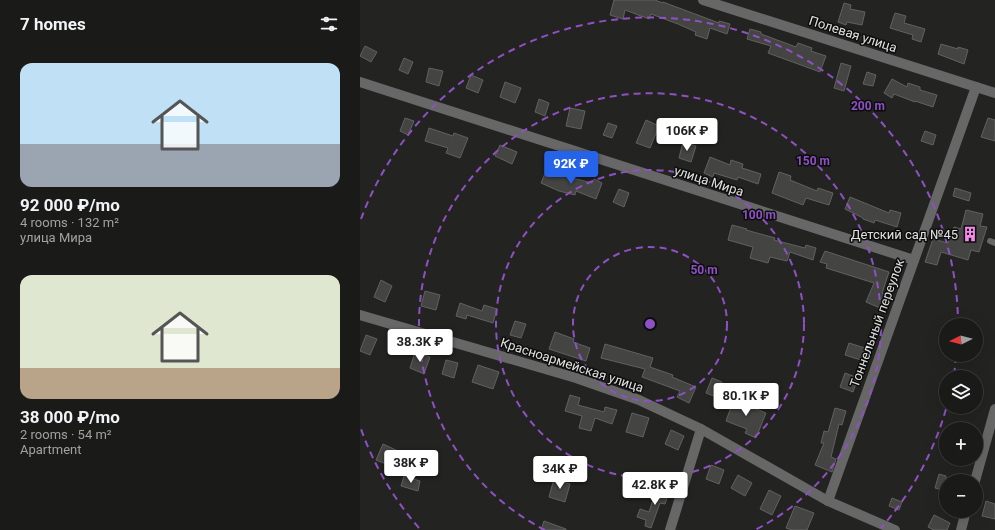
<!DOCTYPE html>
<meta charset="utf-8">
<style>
:root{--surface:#1a1b19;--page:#272826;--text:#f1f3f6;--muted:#9fa1a2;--line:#383938;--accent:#2563eb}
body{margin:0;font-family:Roboto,sans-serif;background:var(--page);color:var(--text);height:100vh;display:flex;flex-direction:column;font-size:15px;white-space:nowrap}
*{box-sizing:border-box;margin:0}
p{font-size:13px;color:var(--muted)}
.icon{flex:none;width:22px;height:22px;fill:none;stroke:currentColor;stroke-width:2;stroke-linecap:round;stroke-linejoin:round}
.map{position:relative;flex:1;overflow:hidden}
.side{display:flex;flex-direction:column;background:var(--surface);width:360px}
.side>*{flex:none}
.needle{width:26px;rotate:264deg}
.fabs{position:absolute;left:579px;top:318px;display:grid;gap:8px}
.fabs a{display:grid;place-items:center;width:44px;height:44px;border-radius:50%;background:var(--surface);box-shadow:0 4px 16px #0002,0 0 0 1px var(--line);font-size:20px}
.price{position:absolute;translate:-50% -34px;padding:0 9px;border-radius:4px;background:#fff;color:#222;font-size:13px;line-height:26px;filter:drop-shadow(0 1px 2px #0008)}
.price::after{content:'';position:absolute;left:50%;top:24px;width:12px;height:9px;margin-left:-6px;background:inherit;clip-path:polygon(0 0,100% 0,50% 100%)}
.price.active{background:var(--accent);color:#fff}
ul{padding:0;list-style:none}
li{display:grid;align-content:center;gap:8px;height:212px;padding:0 20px}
li span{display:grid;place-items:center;height:124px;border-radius:12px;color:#555}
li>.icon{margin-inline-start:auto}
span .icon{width:72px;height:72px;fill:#fffc;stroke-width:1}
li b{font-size:17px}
h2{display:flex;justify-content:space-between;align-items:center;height:48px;padding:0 20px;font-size:17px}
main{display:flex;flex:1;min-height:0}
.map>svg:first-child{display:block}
</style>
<main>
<section class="side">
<h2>7 homes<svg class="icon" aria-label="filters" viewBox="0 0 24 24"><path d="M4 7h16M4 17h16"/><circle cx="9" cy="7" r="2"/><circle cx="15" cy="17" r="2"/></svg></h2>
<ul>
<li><span style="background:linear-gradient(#bfe0f5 65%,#9aa5b1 0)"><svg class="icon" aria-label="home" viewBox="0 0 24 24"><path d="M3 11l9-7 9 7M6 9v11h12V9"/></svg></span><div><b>92 000 ₽/mo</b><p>4 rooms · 132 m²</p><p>улица Мира</p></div></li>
<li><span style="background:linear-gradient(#dfe7d0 75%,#b9a48a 0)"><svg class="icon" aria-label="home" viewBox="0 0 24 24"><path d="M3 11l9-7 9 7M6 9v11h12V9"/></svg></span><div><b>38 000 ₽/mo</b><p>2 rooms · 54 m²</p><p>Apartment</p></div></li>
</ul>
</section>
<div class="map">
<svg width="635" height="530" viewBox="0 0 635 530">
<rect width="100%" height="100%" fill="#232421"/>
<g fill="#444542" stroke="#61625f">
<polygon points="254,0 295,0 303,3 303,2 359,23 359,21 370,24 367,34 350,28 347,39 335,35 336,32 318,24 291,14 289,19 265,10 263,19 250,15"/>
<polygon points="484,3 491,5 490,9 505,12 502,25 487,22 486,25 478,22"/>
<polygon points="535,13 546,16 544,23 565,29 561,42 552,39 553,35 530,28"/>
<polygon points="390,29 401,32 401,34 436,47 438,43 452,48 451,51 466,56 460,72 408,53 411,46 387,39"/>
<polygon points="581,44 598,49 598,47 608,50 604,64 578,54"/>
<polygon points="5,46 17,52 11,62 0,56"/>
<polygon points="44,58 53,62 48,74 39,70"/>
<polygon points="481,63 491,66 484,91 474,88"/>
<polygon points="69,68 83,71 79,86 66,82"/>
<polygon points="507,72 516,75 513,86 503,84"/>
<polygon points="111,75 123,80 118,93 106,88"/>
<polygon points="532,79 547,87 548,83 560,87 560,90 577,95 573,107 555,101 555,102 534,94 532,98 524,93"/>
<polygon points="145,82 161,88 155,103 140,97"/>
<polygon points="179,99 189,103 185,116 175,112"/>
<polygon points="210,108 225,111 221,129 206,126"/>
<polygon points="45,118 54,121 48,135 40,131"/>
<polygon points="628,118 635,120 635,141 621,137"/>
<polygon points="286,120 299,126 290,148 276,143"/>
<polygon points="248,123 257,126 252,138 243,135"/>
<polygon points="69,128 93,136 94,133 108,138 100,158 86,153 88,148 65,141"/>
<polygon points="565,131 576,135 573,145 561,141"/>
<polygon points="323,142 336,146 331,162 319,158"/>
<polygon points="140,145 157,152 152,164 135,156"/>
<polygon points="350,157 370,165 371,160 383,164 382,168 401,174 398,184 378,177 377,180 354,173 353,177 344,173"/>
<polygon points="187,169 197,173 196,174 232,183 234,179 242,183 236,199 216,191 215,195 199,191 181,183"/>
<polygon points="419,172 431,176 430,180 457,191 458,188 473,193 469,205 446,198 443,205 412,193"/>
<polygon points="595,188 611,193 609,201 593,196"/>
<polygon points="259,189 269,193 264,207 253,202"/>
<polygon points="490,197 529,213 530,210 541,213 537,227 515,220 514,223 503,219 503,218 485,209"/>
<polygon points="606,210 623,214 620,226 627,227 619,252 611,250 608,260 581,252 577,265 565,262 573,239 588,243 594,227 601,229"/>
<polygon points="372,225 387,229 386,230 415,238 414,240 445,248 446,245 456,248 453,260 430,252 427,261 410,257 408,263 390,258 393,247 368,240"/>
<polygon points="465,251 529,272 522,293 525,294 520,308 506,302 514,283 466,268 467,264 460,262"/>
<polygon points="21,280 32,286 25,302 14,297"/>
<polygon points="65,291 80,295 76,310 61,306"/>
<polygon points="100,303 122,311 124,305 137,309 133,323 107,315 106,319 96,316"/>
<polygon points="155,321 166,324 161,338 150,335"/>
<polygon points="195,332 214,339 213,342 230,348 226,361 189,349"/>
<polygon points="6,335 17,339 10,355 0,351"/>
<polygon points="489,343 505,348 501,360 485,355"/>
<polygon points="245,344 293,358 290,367 313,375 312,377 336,387 329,403 317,397 320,391 282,377 285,369 241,358"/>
<polygon points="55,352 70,357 64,374 50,368"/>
<polygon points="86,360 98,363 94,378 82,374"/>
<polygon points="118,365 139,372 133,389 112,382"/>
<polygon points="485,373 498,378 493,392 480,387"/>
<polygon points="352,378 362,382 356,397 346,393"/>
<polygon points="210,395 220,398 218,405 244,412 245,407 257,410 252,424 235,418 231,431 219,428 222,416 205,411"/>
<polygon points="375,396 389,401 387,405 406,413 396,438 385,433 387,429 366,421"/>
<polygon points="475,408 486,411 482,425 479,424 471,457 476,459 472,472 455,465 464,443 461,443 464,431 468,432"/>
<polygon points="272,413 289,418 283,437 266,432"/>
<polygon points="311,430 324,436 318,450 305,444"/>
<polygon points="23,444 38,451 31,466 16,460"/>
<polygon points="351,465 364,470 359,484 346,479"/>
<polygon points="579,474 586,476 586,491 575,488"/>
<polygon points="378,475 392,483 385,496 371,488"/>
<polygon points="44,476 60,481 58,491 41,486"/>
<polygon points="194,479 210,484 205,502 189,497"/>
<polygon points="298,485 310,489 305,504 300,503 291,528 285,526 286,520 277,517 280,509 289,512"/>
<polygon points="409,490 421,496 412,515 400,509"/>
<polygon points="532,498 542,502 539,510 529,506"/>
<polygon points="626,501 635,504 635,519 622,516"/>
<polygon points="435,506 454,513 447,530 432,530 426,528"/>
<polygon points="574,515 590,523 587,530 574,530 568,527"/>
<polygon points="184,521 206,529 206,530 181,530"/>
</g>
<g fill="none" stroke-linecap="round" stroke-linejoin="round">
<polyline stroke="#686768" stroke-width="6" points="630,241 635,243"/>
<g stroke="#686768" stroke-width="10">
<polyline points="343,0 635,93"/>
<polyline points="0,82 554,260"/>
<polyline points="0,315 216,378 279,400 341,429 468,501 535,530"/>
<polyline points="615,481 635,409"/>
<polyline points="468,501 616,87"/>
<polyline points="310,530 341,429"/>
<polyline points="601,530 606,511"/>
</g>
</g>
<g fill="none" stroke="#8f50c5" stroke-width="2" stroke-dasharray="7 5">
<circle cx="290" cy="324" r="77"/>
<circle cx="290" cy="324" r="154"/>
<path d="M185 530A231 231 0 1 1 395 530"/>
<path d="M596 356A308 308 0 0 1 594 375M586 409A308 308 0 0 1 521 528M59 528A308 308 0 0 1 1 429M1 219A308 308 0 0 1 598 324"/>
</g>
<defs>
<symbol id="building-bare" viewBox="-9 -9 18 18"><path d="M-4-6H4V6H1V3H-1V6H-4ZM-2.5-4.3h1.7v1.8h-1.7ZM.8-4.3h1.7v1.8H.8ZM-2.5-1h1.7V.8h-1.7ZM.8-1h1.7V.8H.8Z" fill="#f589ee" stroke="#0c0d0c" stroke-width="2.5" paint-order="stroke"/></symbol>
</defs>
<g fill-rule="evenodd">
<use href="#building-bare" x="599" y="223" width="22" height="22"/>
</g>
<g text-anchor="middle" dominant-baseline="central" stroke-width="3" stroke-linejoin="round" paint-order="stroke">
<g font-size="13" fill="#e0e1df" stroke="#0c0d0c">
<text transform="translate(493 34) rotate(18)">Полевая улица</text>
<text transform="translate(349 181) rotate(18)">улица Мира</text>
<text transform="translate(517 323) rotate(-70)">Тоннельный переулок</text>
<text transform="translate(212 365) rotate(18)">Красноармейская улица</text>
</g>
<g font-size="13" fill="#e0e1df" stroke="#0c0d0c" text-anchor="end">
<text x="598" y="234">Детский сад №45</text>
</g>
</g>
<circle cx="290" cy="324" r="6" fill="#8f50c5" stroke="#0c0d0c" stroke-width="2"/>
<g font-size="12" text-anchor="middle" font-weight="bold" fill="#8f50c5" stroke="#0c0d0c" stroke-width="3" stroke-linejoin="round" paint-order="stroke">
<text x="508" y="110">200 m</text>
<text x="453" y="165">150 m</text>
<text x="399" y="219">100 m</text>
<text x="344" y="274">50 m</text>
</g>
</svg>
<div class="fabs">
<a><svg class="needle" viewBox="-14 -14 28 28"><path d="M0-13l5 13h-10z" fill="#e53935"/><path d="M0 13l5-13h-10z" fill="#9fa1a2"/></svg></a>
<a><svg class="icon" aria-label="layers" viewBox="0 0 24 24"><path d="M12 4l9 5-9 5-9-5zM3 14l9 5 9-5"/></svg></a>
<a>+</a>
<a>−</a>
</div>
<b class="price" style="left:327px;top:152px">106K ₽</b>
<b class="price active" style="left:211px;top:185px">92K ₽</b>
<b class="price" style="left:60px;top:363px">38.3K ₽</b>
<b class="price" style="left:386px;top:417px">80.1K ₽</b>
<b class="price" style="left:51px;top:484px">38K ₽</b>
<b class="price" style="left:200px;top:490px">34K ₽</b>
<b class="price" style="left:295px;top:506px">42.8K ₽</b>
</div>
</main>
